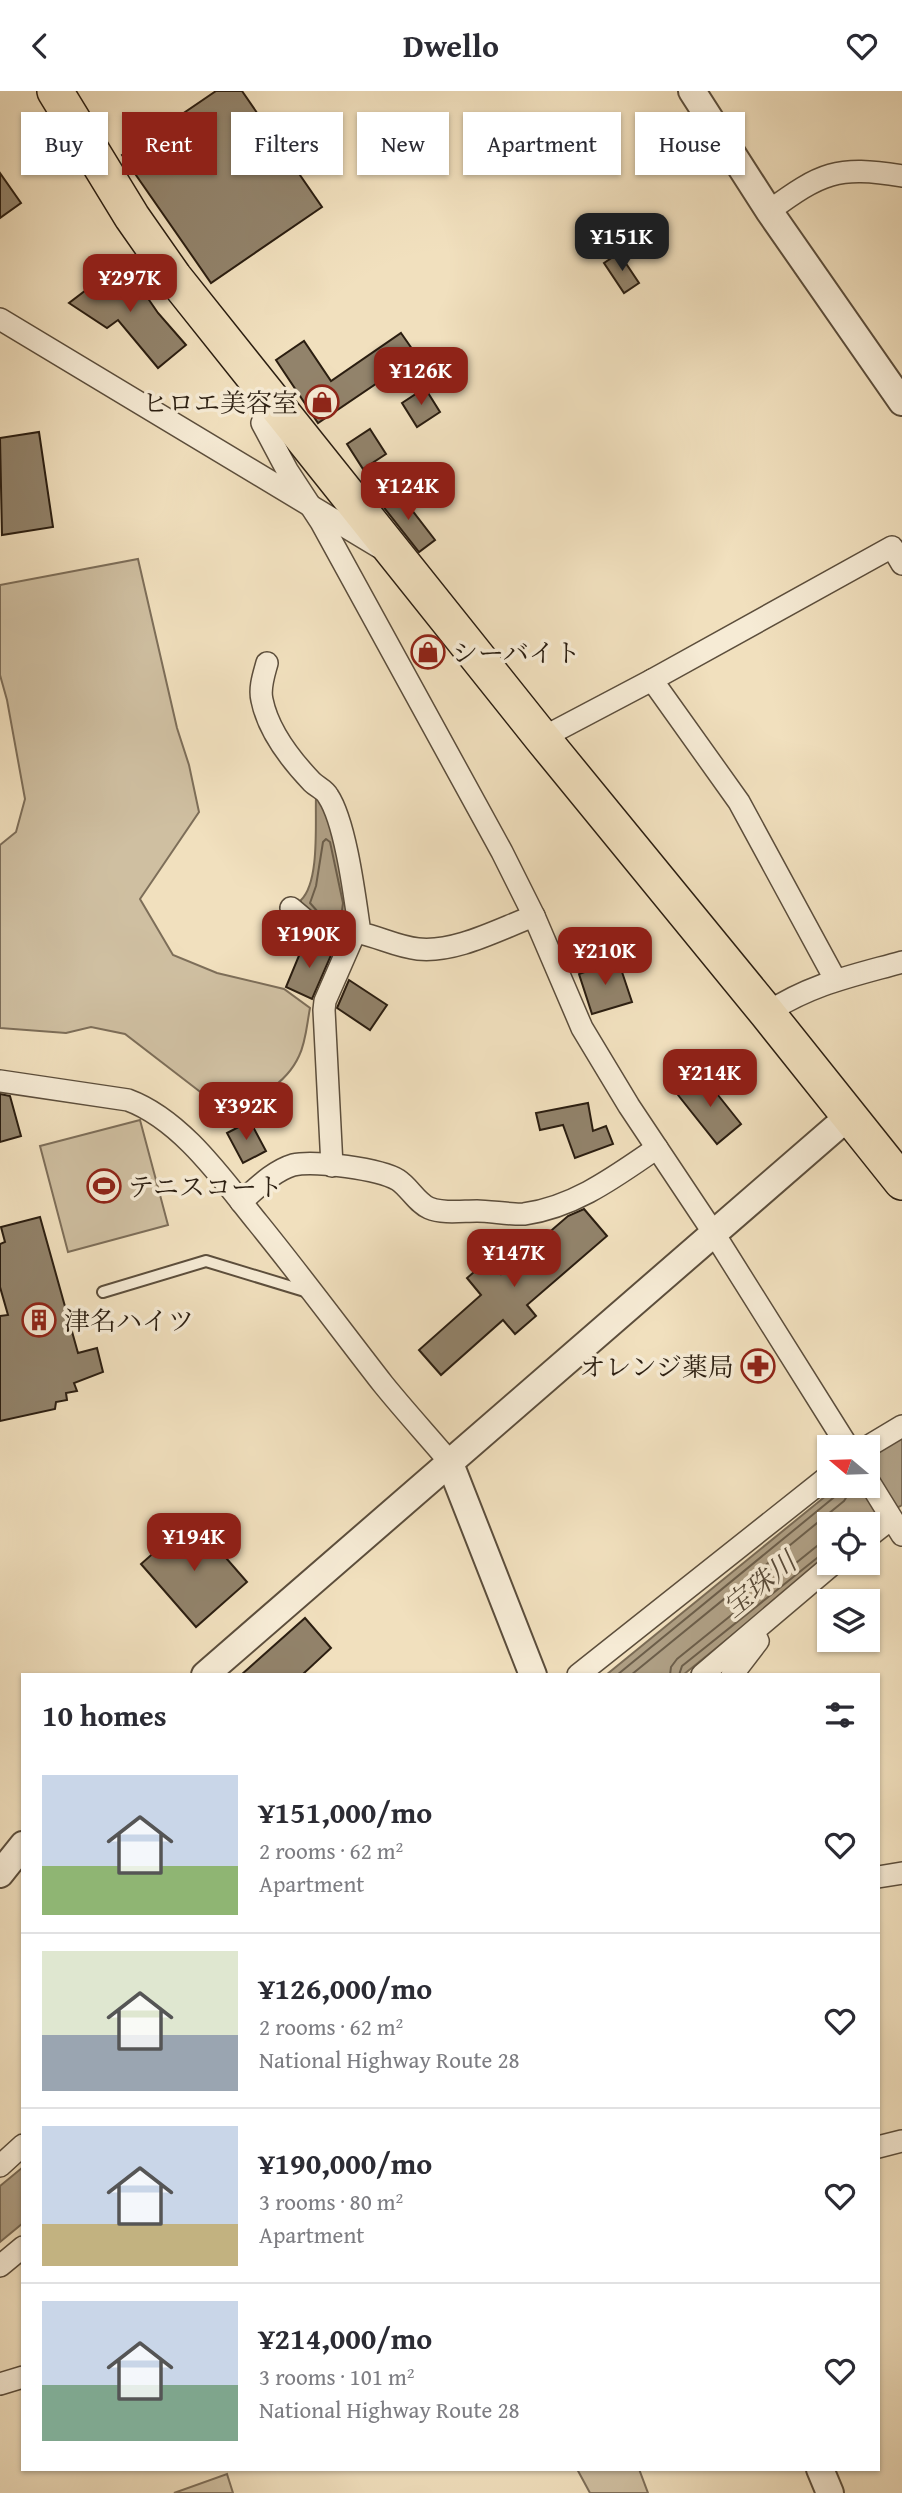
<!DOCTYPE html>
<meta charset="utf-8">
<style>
:root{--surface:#fff;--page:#f2f2f3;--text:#2b2b33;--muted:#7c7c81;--line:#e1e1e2;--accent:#8f2418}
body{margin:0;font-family:"Gentium Book Plus","Noto Serif JP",serif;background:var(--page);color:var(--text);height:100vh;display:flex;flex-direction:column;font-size:26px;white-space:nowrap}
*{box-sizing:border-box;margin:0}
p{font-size:23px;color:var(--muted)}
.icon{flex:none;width:38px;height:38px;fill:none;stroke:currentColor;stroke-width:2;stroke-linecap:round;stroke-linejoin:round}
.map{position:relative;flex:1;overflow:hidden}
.sheet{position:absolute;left:21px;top:1582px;width:859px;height:798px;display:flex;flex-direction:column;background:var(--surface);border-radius:0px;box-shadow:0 2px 5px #0004}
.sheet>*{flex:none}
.banner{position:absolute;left:21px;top:21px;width:861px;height:63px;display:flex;gap:14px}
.needle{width:46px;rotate:289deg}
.fabs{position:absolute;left:817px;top:1344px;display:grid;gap:14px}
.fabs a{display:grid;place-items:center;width:63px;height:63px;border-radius:0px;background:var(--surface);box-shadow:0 2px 5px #0004;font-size:35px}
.price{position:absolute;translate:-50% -60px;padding:0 16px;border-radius:14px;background:var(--accent);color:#fff;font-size:23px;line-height:46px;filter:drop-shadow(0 2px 4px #0008)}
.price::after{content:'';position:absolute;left:50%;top:42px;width:21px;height:16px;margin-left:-10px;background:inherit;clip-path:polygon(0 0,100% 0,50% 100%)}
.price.on{background:#222;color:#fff}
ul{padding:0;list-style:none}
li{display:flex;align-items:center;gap:21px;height:175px;padding:0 21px}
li+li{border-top:2px solid var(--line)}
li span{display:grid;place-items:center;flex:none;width:196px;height:140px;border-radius:0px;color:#555}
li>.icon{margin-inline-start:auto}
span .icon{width:84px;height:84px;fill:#fffc;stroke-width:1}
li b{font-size:30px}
h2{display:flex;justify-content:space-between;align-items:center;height:84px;padding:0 21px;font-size:30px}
.pill{padding:0 24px;border-radius:0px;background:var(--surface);box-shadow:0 2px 5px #0004;font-size:24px;line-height:63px}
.pill.on{background:var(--accent);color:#fff}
header{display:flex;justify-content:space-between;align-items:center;height:91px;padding:0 21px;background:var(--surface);font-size:32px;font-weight:600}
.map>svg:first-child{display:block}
</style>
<header><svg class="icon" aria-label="back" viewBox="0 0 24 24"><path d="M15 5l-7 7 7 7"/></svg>Dwello<svg class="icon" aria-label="heart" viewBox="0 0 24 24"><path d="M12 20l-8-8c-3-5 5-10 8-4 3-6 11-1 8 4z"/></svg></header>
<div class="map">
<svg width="902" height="2402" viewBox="0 0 902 2402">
<rect width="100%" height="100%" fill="#f1e0be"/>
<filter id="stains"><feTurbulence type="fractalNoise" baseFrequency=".00286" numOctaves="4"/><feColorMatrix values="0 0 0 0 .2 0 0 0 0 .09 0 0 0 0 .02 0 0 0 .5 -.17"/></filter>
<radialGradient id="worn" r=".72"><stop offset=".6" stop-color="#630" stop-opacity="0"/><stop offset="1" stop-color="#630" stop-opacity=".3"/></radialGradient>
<g fill="#cfbfa1" stroke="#7d6e59" stroke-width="2">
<path d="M138,468L177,637L189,674L199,721L140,808L173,864L217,882L284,898L310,917C307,932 306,951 299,965C286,994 253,1011 225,1020L125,943L91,936L66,942L0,937V754L16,741L25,708L7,609L0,584V494Z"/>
<polygon points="140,1029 168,1134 68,1161 40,1055"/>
<polygon points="577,2378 639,2378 648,2402 590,2402"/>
<polygon points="227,2383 233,2402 174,2402"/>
</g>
<g fill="#ae9e83" stroke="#7a6b55" stroke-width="2">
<path d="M316,705L322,707L336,748L349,827L345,835L330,837L301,814V809C320,791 315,731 316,705Z"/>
<polygon points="902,1343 902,1414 868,1433 830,1433 829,1466 683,1584 606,1584 838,1395 868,1395 868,1368"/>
<polygon points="23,2076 23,2132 0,2151 0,2095"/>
</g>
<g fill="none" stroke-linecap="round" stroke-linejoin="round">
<g stroke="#6c5e4a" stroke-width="2">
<polyline points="330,829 318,821 310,812 316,795 323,751 326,748 330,751 343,812 341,827 332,829"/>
<polyline points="617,1584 838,1403 841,1395"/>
<polyline points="631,1584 844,1410 849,1402 850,1395"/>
<polyline points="670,1584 671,1576 677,1568 817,1455 830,1452"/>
<polyline points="679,1584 682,1575 822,1463 829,1461"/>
</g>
</g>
<g fill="#92836b" stroke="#2b1e11" stroke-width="2">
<polygon points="216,0 242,0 322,116 211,192 122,64"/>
<polygon points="0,82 21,112 0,127"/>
<polygon points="619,162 639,192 624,202 604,172"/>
<polygon points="123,171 158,222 186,254 158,277 118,229 107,237 69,212"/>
<polygon points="401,242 417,265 318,332 276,269 304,250 331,290"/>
<polygon points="425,297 440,321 417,336 402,312"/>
<polygon points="370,338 386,363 363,378 347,353"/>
<polygon points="39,341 53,436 2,444 0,347"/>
<polygon points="398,401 435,449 419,461 382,414"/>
<polygon points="305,850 332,862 312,908 286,896"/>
<polygon points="618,869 632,911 592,923 579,883"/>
<polygon points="349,889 387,914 370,939 337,917"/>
<polygon points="702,984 741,1033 717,1053 678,1004"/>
<polygon points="0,1003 10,1005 21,1045 0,1051"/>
<polygon points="588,1012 593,1040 606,1035 613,1053 575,1067 563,1034 540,1039 536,1022"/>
<polygon points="250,1030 266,1060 243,1072 227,1042"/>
<polygon points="584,1118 607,1145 527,1214 536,1225 515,1243 503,1229 441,1284 419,1259 481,1204 467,1187 488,1169 501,1183 568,1125"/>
<polygon points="40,1126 78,1262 97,1257 103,1281 74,1292 77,1300 66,1302 67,1309 56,1311 55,1318 0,1330 0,1225 8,1224 0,1196 0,1153 5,1151 1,1136"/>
<polygon points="192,1428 247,1491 196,1536 141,1473"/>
<polygon points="305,1527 331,1557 302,1584 241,1584"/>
</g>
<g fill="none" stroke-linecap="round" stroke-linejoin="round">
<defs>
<polyline id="service" points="103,1201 206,1170 308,1201"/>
<g id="minor">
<path d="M769,120C821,82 837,74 902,85"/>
<polyline points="0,228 379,456"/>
<polyline points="272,309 262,332 287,379 321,431 502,761 534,825 582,937 629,1015 713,1141 848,1356"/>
<path d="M267,572C264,583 259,597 262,609C268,639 291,669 312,691C317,696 325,699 328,705C346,732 355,808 360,842C379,846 398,856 418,858C456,862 499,838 534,825"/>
<polyline points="652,589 739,711 835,888"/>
<polyline points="542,647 652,589 892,456 902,473"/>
<polyline points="291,817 317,839 353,846"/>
<path d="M767,922C811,893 852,885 902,871"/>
<path d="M0,990L128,1009C182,1029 223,1089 258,1132C301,1185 341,1239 383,1293C404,1319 427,1344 449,1370"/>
<polyline points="332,1075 324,919 325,910 353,846 360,842"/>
<path d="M241,1111C256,1098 273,1080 293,1074C314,1069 380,1078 398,1089C409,1096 417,1112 429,1117C443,1123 462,1120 477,1120C489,1120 514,1124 524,1123C575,1116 616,1085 657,1057"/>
<polyline points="867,1356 902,1335"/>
<polyline points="868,1389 902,1444"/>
<polyline points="868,1446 891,1428"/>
<polyline points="578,1584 830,1384"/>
<polyline points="702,1584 834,1472"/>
<polyline points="732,1584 758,1550 756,1546"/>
<polyline points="878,1786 902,1782"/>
<polyline points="878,2056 902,2050"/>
<polyline points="0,2075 23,2054"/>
<polyline points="0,2175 23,2156"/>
<polyline points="0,2293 23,2286"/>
</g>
<g id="tertiary">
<polyline points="692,0 769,120 902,311"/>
<polyline points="449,1370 533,1584"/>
<polyline points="205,1584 849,1025"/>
<polyline points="0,1783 23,1754"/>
<polyline points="820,2378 830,2402"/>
</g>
<polyline id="trunk" points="55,0 132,126 174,186 542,647 767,922 902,1091"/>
</defs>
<use href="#service" stroke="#5c4e3c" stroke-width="14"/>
<use href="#minor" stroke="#5c4e3c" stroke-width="24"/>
<use href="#tertiary" stroke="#5c4e3c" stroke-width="30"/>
<use href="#trunk" stroke="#2b1e11" stroke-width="38"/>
<use href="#service" stroke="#f6ebd5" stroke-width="10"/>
<use href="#minor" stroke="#f6ebd5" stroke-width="21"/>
<use href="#tertiary" stroke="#f6ebd5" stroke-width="26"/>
<use href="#trunk" stroke="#f1e0be" stroke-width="35"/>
</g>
<defs>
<symbol id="shop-ring" viewBox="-11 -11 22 22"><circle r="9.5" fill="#f6ebd5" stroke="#8f2418" stroke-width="1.5"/><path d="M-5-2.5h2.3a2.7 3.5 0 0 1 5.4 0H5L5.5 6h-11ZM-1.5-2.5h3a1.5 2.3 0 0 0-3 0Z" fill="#8f2418"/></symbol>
<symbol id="stadium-ring" viewBox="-11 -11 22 22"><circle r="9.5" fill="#f6ebd5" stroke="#8f2418" stroke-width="1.5"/><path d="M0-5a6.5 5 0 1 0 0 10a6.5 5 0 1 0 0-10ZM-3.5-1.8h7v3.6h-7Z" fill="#8f2418"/></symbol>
<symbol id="building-ring" viewBox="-11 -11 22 22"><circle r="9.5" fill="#f6ebd5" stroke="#8f2418" stroke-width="1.5"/><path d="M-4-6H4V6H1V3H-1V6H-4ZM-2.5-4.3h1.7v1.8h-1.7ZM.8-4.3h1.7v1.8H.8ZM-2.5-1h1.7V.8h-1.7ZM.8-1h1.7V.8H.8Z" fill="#8f2418"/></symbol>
<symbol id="pharmacy-ring" viewBox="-11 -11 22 22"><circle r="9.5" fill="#f6ebd5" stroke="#8f2418" stroke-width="1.5"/><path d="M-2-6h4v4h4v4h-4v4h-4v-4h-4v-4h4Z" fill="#8f2418"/></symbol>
</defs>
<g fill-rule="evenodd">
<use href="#shop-ring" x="303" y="292" width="38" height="38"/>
<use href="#shop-ring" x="409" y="542" width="38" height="38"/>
<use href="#stadium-ring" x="85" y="1076" width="38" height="38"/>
<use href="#building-ring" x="20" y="1210" width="38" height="38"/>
<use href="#pharmacy-ring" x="739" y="1256" width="38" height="38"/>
</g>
<g text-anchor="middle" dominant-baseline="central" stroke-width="7" stroke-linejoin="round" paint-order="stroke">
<g font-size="26" fill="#2b1e11" stroke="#f6ebd5" text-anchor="start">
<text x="298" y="311" text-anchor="end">ヒロエ美容室</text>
<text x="452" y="561">シーバイト</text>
<text x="128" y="1095">テニスコート</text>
<text x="64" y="1229">津名ハイツ</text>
<text x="734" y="1275" text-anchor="end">オレンジ薬局</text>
</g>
<g font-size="28" font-style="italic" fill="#594b39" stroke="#f6ebd5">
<text transform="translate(759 1493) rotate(-39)">宝珠川</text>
</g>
</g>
<rect width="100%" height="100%" filter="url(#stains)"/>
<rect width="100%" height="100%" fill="url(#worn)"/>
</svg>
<div class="fabs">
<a><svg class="needle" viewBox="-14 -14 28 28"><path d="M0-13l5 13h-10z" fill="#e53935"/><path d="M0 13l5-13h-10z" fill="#7c7c81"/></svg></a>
<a><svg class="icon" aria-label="locate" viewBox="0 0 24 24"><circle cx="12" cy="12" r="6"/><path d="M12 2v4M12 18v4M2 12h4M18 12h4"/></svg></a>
<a><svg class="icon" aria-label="layers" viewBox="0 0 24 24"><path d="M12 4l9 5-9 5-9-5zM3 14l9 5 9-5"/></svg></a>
</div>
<b class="price on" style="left:622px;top:182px">¥151K</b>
<b class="price" style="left:130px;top:223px">¥297K</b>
<b class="price" style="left:421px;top:316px">¥126K</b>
<b class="price" style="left:408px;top:431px">¥124K</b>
<b class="price" style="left:309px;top:879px">¥190K</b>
<b class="price" style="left:605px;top:896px">¥210K</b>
<b class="price" style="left:710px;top:1018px">¥214K</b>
<b class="price" style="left:246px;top:1051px">¥392K</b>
<b class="price" style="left:514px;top:1198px">¥147K</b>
<b class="price" style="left:194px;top:1482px">¥194K</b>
<div class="banner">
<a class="pill">Buy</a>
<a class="pill on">Rent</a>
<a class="pill">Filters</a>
<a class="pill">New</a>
<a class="pill">Apartment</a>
<a class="pill">House</a>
</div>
<section class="sheet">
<h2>10 homes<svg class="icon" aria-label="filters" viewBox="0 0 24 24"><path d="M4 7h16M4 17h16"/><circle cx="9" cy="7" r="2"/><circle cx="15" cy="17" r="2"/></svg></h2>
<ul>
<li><span style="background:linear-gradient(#c9d6e8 65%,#8fb573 0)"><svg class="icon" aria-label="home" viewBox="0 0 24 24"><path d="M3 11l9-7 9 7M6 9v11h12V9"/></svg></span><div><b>¥151,000/mo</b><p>2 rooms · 62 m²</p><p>Apartment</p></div><svg class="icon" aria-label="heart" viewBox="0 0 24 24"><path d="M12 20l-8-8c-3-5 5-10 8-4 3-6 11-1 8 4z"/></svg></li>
<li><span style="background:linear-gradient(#dfe7d0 60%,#9aa5b1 0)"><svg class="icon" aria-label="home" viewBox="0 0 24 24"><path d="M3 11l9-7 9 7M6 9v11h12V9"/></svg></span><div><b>¥126,000/mo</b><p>2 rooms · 62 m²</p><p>National Highway Route 28</p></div><svg class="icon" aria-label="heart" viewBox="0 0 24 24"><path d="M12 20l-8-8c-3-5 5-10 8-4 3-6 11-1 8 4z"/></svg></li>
<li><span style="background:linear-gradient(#c9d6e8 70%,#c2b280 0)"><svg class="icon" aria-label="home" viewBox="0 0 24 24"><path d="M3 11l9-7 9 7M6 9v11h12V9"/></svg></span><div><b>¥190,000/mo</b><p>3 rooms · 80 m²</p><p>Apartment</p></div><svg class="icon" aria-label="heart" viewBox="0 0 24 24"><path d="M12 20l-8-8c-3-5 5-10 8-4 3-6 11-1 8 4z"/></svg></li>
<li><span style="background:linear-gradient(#c9d6e8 60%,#7fa58c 0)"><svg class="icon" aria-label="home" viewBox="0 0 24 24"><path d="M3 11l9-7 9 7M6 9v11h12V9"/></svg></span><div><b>¥214,000/mo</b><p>3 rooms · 101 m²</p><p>National Highway Route 28</p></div><svg class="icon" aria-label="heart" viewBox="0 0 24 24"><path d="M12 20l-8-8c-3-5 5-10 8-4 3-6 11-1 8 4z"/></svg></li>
</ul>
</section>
</div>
